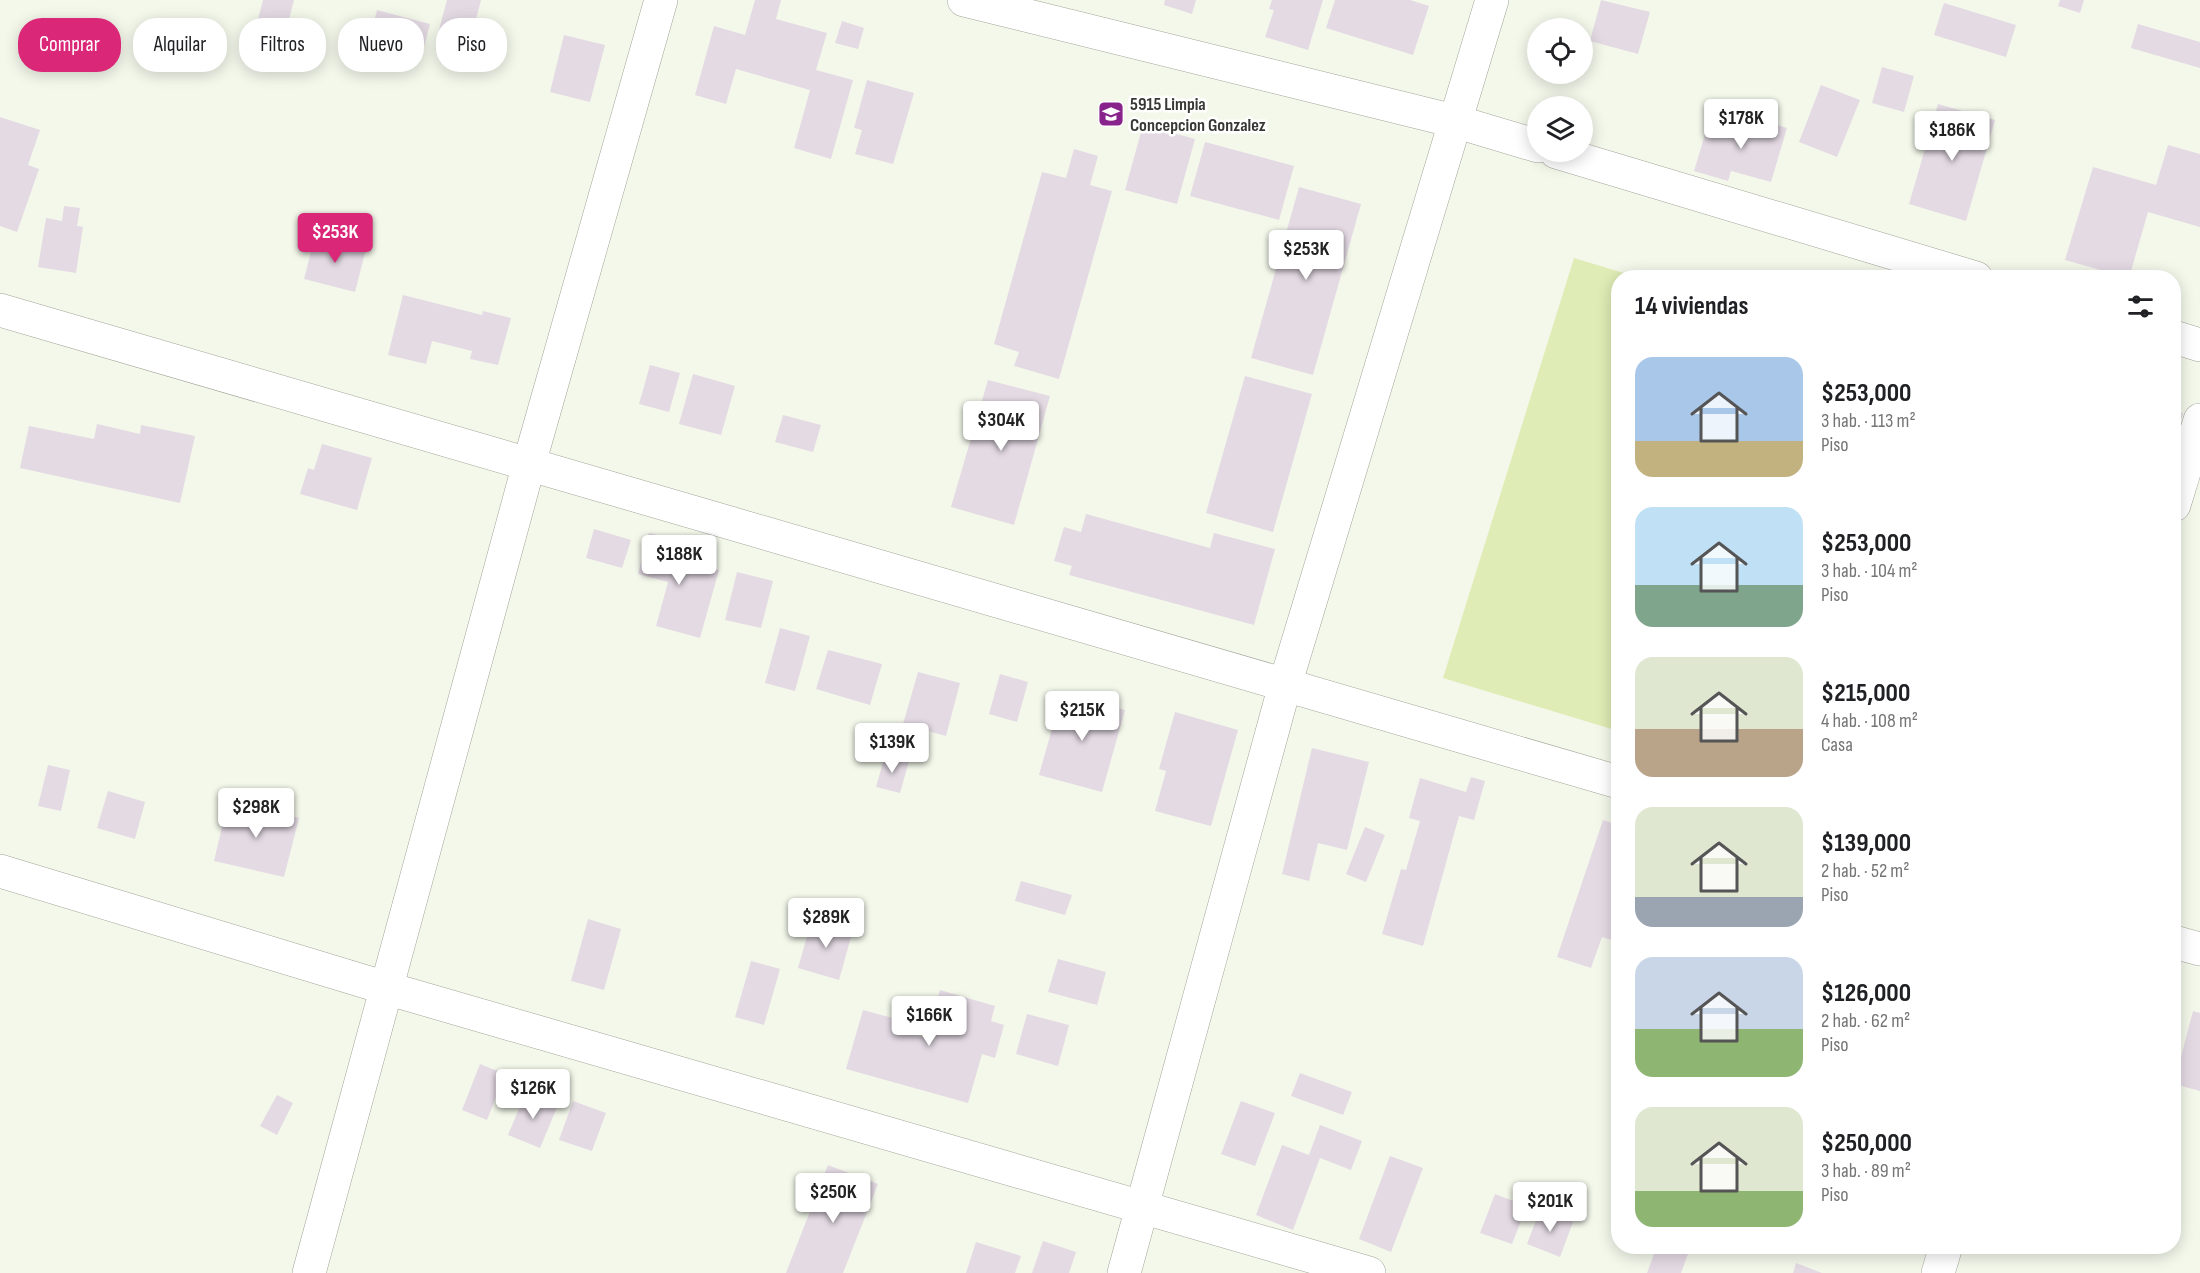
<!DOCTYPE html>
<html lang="es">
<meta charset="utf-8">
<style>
:root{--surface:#fff;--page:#f2f2f2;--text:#202124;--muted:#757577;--accent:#db2777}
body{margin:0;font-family:"Sofia Sans Condensed",sans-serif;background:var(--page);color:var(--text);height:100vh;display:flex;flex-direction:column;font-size:22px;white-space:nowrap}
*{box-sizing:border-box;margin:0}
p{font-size:20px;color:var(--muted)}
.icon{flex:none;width:33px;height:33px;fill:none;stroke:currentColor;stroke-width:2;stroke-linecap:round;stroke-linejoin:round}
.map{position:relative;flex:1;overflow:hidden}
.side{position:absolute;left:1611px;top:270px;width:570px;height:984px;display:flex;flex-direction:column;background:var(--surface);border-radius:24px;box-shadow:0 3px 15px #0003}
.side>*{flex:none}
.hud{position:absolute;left:18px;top:18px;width:570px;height:54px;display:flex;gap:12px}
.fabs{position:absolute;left:1527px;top:18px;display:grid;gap:12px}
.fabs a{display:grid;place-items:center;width:66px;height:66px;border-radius:50%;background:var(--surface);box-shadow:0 3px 15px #0003;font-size:30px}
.price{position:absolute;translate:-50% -51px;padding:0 14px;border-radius:6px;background:#fff;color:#222;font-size:20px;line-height:39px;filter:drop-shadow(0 2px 3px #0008)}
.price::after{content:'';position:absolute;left:50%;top:36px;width:18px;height:14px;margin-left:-9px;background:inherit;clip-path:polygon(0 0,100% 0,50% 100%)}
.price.on{background:var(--accent);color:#fff}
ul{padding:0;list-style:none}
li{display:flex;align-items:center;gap:18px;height:150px;padding:0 24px}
li span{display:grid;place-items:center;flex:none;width:168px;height:120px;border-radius:18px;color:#555}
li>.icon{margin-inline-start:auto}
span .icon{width:72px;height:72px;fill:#fffc;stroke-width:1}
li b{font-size:26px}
h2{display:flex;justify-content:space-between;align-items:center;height:72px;padding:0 24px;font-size:26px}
.chip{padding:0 21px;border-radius:24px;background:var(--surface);box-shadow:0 3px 15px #0003;font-size:21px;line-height:54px}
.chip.on{background:var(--accent);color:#fff}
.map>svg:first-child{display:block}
</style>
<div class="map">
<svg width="2200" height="1273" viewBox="0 0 2200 1273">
<rect width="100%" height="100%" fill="#f4f8eb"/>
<polygon fill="#dfecb5" points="1574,258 1637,277 1618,278 1618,731 1443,678"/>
<g fill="#e4dae4">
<polygon points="263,0 294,0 286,31 257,23"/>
<polygon points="447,0 481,0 469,46 437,37"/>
<polygon points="755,0 781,0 776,19 827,33 816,70 853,80 831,159 794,148 810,90 736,69 726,104 695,95 714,26 745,35"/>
<polygon points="1165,0 1196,0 1192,14 1164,5"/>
<polygon points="1272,0 1323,0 1308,50 1265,37 1274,10 1269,9"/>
<polygon points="1335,0 1410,0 1429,6 1413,55 1326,28"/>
<polygon points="1601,0 1650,12 1638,54 1590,41"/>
<polygon points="2060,0 2084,0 2080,13 2058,6"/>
<polygon points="1944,3 2016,25 2006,57 1934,35"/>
<polygon points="377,10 430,24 421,58 368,45"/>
<polygon points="842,21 864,28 858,49 835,43"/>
<polygon points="2138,24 2200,42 2200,68 2131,48"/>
<polygon points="564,35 605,45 590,102 550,92"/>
<polygon points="1882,67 1914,76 1904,112 1872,103"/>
<polygon points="867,80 914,93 893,164 855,154 862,130 854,128"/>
<polygon points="1821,85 1860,100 1837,157 1799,142"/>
<polygon points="1938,104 1995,120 1966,221 1909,204"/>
<polygon points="1748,116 1787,128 1771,182 1731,171 1728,181 1694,171 1709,121 1743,131"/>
<polygon points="0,117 40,130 28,165 39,169 17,232 0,226"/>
<polygon points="1143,125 1195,139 1177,204 1125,190"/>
<polygon points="1205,142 1294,166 1279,220 1190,196"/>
<polygon points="2168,145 2200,154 2200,227 2148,212 2129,278 2065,260 2093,167 2156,185"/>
<polygon points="1074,149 1098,156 1090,185 1112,191 1059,379 1014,366 1019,352 994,344 1042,172 1066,178"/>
<polygon points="1299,187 1361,204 1313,375 1251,358"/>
<polygon points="64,206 80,208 77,226 83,227 76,273 38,267 46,218 62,221"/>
<polygon points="315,236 366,249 355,292 304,279"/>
<polygon points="403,295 482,315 483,311 511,318 498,365 470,359 472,351 432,341 426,364 388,355"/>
<polygon points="650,365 680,373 669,412 639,404"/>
<polygon points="693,374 735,386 721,435 679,424"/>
<polygon points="1245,376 1312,394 1273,532 1206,513"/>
<polygon points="988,380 1050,396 1014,525 951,507"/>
<polygon points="2174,411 2183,413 2174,443"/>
<polygon points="783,415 821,425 813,452 775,442"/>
<polygon points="97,424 140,434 141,425 195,436 180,503 20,468 29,426 94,439"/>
<polygon points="322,444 372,458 357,510 300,494 308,468 314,470"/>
<polygon points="1086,514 1210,548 1214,533 1275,549 1254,625 1069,575 1072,566 1054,561 1064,527 1081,532"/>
<polygon points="594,529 631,540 622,568 586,558"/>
<polygon points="649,533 679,541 675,558 719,570 700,638 656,626 668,582 638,574"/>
<polygon points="737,572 773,581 761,628 725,620"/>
<polygon points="780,628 810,636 795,691 765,683"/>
<polygon points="828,650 882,664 870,705 816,689"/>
<polygon points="918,672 960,683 946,736 903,724"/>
<polygon points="1000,674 1028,682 1017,722 989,714"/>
<polygon points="1062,693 1125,710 1102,792 1039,775"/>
<polygon points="1175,712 1238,730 1211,826 1155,811 1166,771 1159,769"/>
<polygon points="1312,748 1369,762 1347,850 1318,843 1309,881 1282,874"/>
<polygon points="885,755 909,761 900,793 876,787"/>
<polygon points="48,765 70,770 61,811 38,806"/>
<polygon points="1471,777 1485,781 1474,820 1459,816 1423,946 1382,934 1401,869 1406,870 1420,821 1409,818 1420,778 1466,792"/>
<polygon points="108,791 145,802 135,839 97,828"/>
<polygon points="228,801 299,818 284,877 214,861"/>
<polygon points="1603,820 1618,825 1618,942 1602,937 1591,968 1557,957"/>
<polygon points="1365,827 1385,835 1366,882 1346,874"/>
<polygon points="1021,881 1072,895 1065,915 1015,901"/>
<polygon points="588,919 621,929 604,990 571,981"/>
<polygon points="812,919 853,930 839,980 798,968"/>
<polygon points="1058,959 1106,972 1097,1005 1048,992"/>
<polygon points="751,961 780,969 764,1025 735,1017"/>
<polygon points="940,990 995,1006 991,1021 1004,1025 995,1058 982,1054 968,1103 846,1069 863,1010 911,1023 909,1033 926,1038"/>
<polygon points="2193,1011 2200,1013 2200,1091 2174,1084"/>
<polygon points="1027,1014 1069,1025 1058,1066 1016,1054"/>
<polygon points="480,1064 505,1074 487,1120 462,1110"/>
<polygon points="1300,1073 1352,1092 1343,1115 1291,1096"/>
<polygon points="526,1092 558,1105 540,1148 508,1135"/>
<polygon points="277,1095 293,1103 277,1135 260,1126"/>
<polygon points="573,1101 606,1113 592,1151 559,1140"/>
<polygon points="1241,1101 1275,1113 1255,1166 1221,1154"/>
<polygon points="1320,1125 1362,1141 1351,1170 1320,1158 1293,1230 1256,1215 1282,1145 1309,1155"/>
<polygon points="1390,1156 1423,1168 1391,1252 1359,1239"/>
<polygon points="828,1165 878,1184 843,1273 786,1273"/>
<polygon points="1495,1194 1527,1206 1512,1244 1480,1233"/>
<polygon points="1540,1210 1573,1222 1560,1257 1527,1244"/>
<polygon points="1043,1241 1076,1252 1069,1273 1032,1273"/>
<polygon points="976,1242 1021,1256 1015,1273 966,1273"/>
<polygon points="1657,1246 1691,1246 1681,1273 1647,1273"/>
<polygon points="1796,1263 1822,1273 1793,1273"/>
</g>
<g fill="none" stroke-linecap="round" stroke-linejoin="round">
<defs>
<g id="street">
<polyline points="964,0 1454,121 1538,146"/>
<polyline points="1556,152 1976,278"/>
<polyline points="0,310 1618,782"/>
<polyline points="2174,337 2200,345"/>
<polyline points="2174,505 2200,420"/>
<polyline points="0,871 386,988 1369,1273"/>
<polyline points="2174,942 2200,949"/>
<polyline points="309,1273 529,464 661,0"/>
<polyline points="1124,1273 1285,685 1492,0"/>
<polyline points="1938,1273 1946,1246"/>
</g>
</defs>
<use href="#street" stroke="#a2a599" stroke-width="34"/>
<use href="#street" stroke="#fff" stroke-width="33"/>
</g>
<defs>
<symbol id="school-square" viewBox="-11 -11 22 22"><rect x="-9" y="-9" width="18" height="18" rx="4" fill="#87238b" stroke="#fff"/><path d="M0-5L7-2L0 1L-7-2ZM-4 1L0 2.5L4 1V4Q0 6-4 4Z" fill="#fff"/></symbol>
</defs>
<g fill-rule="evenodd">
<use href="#school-square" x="1096" y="99" width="30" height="30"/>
</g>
<g text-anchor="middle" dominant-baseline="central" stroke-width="5" stroke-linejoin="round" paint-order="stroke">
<g font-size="18" font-weight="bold" fill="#383934" stroke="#fff" text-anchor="start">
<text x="1130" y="104">5915 Limpia<tspan x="1130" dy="21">Concepcion Gonzalez</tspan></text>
</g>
</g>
</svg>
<div class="fabs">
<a><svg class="icon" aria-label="locate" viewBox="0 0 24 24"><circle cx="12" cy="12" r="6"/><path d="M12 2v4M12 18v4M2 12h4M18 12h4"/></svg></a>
<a><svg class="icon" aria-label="layers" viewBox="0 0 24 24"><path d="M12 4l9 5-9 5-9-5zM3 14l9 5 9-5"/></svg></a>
</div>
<b class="price" style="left:1741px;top:150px">$178K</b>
<b class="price" style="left:1952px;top:162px">$186K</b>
<b class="price on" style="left:335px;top:264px">$253K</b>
<b class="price" style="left:1306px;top:281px">$253K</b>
<b class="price" style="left:1001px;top:452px">$304K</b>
<b class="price" style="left:679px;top:586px">$188K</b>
<b class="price" style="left:1082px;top:742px">$215K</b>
<b class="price" style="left:892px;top:774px">$139K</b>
<b class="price" style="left:256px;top:839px">$298K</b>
<b class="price" style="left:826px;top:949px">$289K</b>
<b class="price" style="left:929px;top:1047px">$166K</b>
<b class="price" style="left:533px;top:1120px">$126K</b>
<b class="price" style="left:833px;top:1224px">$250K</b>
<b class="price" style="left:1550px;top:1233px">$201K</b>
<div class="hud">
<a class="chip on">Comprar</a>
<a class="chip">Alquilar</a>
<a class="chip">Filtros</a>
<a class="chip">Nuevo</a>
<a class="chip">Piso</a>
</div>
<section class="side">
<h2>14 viviendas<svg class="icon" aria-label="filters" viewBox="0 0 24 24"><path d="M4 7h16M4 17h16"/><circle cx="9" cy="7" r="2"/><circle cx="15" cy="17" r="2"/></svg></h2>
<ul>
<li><span style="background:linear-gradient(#a9c7e8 70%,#c2b280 0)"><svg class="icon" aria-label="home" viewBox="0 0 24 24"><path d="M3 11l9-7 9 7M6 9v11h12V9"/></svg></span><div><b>$253,000</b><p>3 hab. · 113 m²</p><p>Piso</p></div></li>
<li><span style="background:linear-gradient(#bfe0f5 65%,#7fa58c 0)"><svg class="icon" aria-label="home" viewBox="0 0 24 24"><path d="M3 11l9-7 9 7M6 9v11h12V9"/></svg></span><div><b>$253,000</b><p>3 hab. · 104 m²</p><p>Piso</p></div></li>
<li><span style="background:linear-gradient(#dfe7d0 60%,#b9a48a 0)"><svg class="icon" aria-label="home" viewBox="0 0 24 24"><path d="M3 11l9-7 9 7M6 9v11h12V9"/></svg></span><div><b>$215,000</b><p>4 hab. · 108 m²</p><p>Casa</p></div></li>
<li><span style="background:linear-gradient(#dfe7d0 75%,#9aa5b1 0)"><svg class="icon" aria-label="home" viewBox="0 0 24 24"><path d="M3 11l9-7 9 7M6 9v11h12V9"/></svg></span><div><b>$139,000</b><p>2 hab. · 52 m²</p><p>Piso</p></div></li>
<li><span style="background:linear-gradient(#c9d6e8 60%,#8fb573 0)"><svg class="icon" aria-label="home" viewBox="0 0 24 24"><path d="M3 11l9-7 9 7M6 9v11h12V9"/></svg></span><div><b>$126,000</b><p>2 hab. · 62 m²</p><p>Piso</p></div></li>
<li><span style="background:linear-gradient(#dfe7d0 70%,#8fb573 0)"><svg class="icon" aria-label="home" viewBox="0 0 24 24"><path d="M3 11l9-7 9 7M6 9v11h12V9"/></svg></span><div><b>$250,000</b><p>3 hab. · 89 m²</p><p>Piso</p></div></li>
</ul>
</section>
</div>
